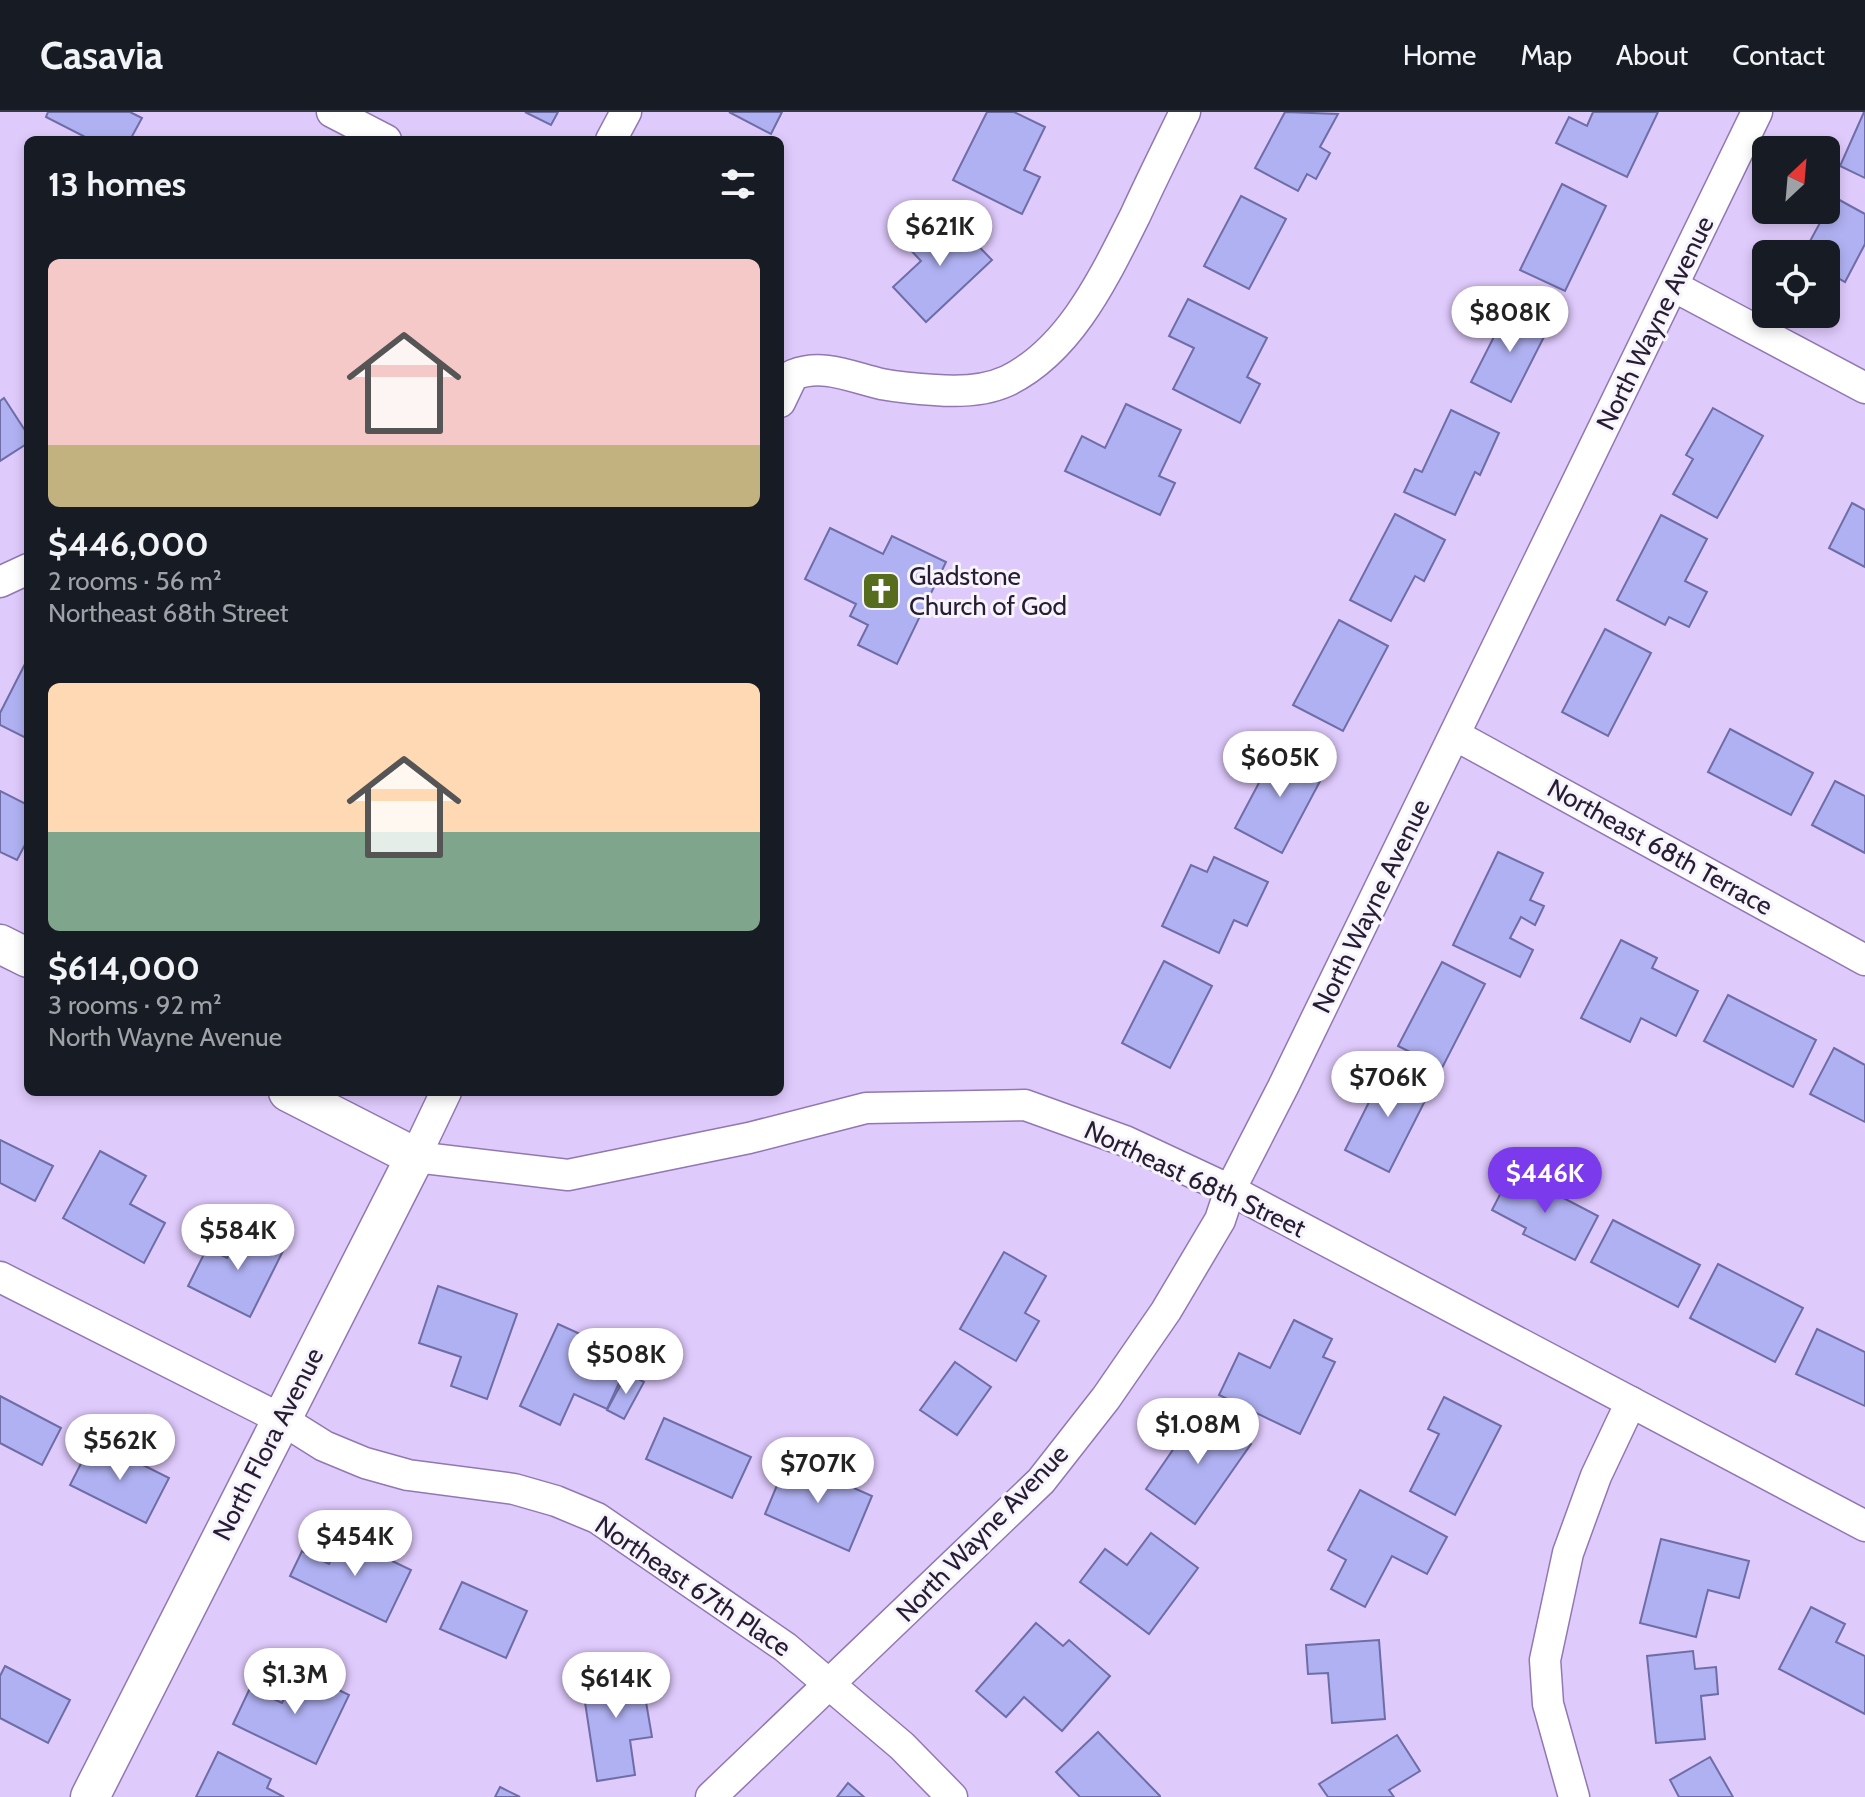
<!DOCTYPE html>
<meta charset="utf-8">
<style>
:root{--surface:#171b24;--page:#20242c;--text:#f1f3f6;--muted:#9ea1a6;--line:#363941;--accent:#7c3aed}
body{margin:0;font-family:Cabin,sans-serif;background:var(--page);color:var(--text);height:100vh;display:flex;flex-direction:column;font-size:30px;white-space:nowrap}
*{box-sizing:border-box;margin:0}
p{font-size:26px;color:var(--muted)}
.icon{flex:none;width:44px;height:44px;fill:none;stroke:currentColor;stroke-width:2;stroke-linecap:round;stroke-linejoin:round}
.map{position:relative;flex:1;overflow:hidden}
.side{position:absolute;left:24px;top:24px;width:760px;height:960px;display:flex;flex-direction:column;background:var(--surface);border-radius:12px;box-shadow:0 4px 12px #0003}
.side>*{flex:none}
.needle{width:52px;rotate:26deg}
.tools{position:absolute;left:1752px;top:24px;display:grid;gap:16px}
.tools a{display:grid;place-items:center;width:88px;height:88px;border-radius:12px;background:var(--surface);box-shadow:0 4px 12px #0003;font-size:40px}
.price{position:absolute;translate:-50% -68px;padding:0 18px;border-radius:28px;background:#fff;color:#222;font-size:26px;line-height:52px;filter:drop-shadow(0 2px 4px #0008)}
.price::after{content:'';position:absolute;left:50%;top:48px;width:24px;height:18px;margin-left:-12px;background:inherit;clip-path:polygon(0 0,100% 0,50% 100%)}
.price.active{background:var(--accent);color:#fff}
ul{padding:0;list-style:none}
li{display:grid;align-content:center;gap:16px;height:424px;padding:0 24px}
li span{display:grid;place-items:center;height:248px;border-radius:12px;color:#555}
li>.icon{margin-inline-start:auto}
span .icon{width:144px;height:144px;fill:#fffc;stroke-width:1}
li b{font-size:34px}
h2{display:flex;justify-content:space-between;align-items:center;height:96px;padding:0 24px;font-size:34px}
header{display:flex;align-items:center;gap:48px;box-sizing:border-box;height:112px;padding:0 40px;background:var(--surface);border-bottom:2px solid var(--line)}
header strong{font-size:38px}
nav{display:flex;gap:44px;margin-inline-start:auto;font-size:28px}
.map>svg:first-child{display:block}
</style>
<header>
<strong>Casavia</strong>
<nav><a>Home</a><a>Map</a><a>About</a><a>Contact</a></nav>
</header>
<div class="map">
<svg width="1865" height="1685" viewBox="0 0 1865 1685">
<rect width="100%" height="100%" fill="#dfcafc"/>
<g fill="#b0b1f2" stroke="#6e6da6" stroke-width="2">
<polygon points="48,0 130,0 142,6 130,28 91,28 46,5"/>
<polygon points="525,0 558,0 551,13"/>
<polygon points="729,0 782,0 771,22"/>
<polygon points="987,0 1014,0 1045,15 1024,58 1040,65 1022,102 953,68"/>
<polygon points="1285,0 1338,2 1320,35 1330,41 1316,67 1307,62 1298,79 1255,56"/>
<polygon points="1593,0 1658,0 1627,65 1556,31 1569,5 1587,14"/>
<polygon points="1864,0 1865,0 1865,66 1840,54"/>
<polygon points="1562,72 1606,94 1565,179 1520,158"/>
<polygon points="1241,84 1286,107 1249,177 1204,154"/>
<polygon points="1834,85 1865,102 1865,132 1845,170 1826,159 1826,142 1803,142"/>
<polygon points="928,109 942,123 955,110 992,148 926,210 893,175 921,149 905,132"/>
<polygon points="1188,187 1267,226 1247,265 1260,272 1240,311 1173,277 1194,236 1169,224"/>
<polygon points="1510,193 1550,213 1511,290 1471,270"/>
<polygon points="4,286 28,323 28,331 0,349 0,289"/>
<polygon points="1126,292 1181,318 1159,364 1175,371 1160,403 1065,359 1082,324 1105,336"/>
<polygon points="1713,296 1763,324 1717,406 1673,382 1693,347 1686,343"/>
<polygon points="1451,298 1499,321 1480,363 1475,360 1455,403 1404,380 1415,357 1422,360"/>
<polygon points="1852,391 1865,398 1865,455 1829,436"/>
<polygon points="1395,402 1445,428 1424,469 1415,464 1391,509 1350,488"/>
<polygon points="1661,403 1707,427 1685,469 1707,480 1689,515 1669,505 1665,513 1617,488"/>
<polygon points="830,416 883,442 892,424 946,450 897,552 858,533 868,513 850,504 856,492 805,467"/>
<polygon points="1339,508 1388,534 1343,619 1293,593"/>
<polygon points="1605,517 1651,541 1608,624 1562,600"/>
<polygon points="28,546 28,627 0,613 0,601"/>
<polygon points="1730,617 1813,661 1791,703 1708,660"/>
<polygon points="1279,633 1326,658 1282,741 1235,716"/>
<polygon points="1835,669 1865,684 1865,741 1812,713"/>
<polygon points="0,679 28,693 28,727 17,748 0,740"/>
<polygon points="1498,740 1543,761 1530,788 1544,794 1535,813 1521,805 1510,826 1533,838 1520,865 1453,833"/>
<polygon points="1214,745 1268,770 1247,814 1234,808 1219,841 1162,814 1191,753 1207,760"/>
<polygon points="1621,828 1657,846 1652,856 1698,879 1676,924 1641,906 1630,930 1581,906"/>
<polygon points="1164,849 1212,874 1170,956 1122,931"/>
<polygon points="1442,850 1485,872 1442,956 1398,934"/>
<polygon points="1728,883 1816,928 1793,975 1704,929"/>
<polygon points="1834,936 1865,953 1865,1010 1810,982"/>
<polygon points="1387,954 1431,977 1389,1060 1345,1038"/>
<polygon points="0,1028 53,1054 35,1089 0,1071"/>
<polygon points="100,1039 146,1064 130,1092 165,1111 144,1151 63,1106"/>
<polygon points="1512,1059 1598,1104 1575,1148 1523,1122 1526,1116 1492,1098"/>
<polygon points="1613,1108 1700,1153 1678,1195 1591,1150"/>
<polygon points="242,1115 284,1137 250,1205 188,1174 207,1136 227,1146"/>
<polygon points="1004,1140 1046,1164 1025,1201 1039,1209 1016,1249 960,1217"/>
<polygon points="1718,1152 1803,1196 1775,1250 1690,1206"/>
<polygon points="438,1174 517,1202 487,1287 451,1274 461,1245 419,1231"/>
<polygon points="1294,1208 1332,1227 1323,1245 1335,1250 1300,1322 1219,1283 1239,1241 1270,1256"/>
<polygon points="558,1212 631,1245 607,1297 574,1282 560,1313 520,1294"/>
<polygon points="1817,1217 1865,1240 1865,1294 1796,1262"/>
<polygon points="955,1250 991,1275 957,1323 920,1298"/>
<polygon points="627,1261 644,1270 624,1307 607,1298"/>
<polygon points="0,1284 61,1316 42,1353 0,1331"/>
<polygon points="1444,1285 1501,1314 1455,1403 1410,1379 1439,1322 1428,1317"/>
<polygon points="1201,1297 1251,1332 1195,1412 1146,1377"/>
<polygon points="664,1306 751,1345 732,1386 646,1347"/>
<polygon points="93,1328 169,1366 146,1411 70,1373"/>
<polygon points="788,1347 872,1384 849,1439 765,1402"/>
<polygon points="1360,1378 1447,1425 1427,1462 1392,1444 1365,1495 1331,1477 1346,1448 1328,1438"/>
<polygon points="1151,1421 1198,1456 1149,1522 1080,1470 1105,1437 1127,1453"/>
<polygon points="342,1425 411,1458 386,1510 290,1464 302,1439 329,1452"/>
<polygon points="1661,1427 1749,1449 1739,1486 1708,1478 1696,1525 1640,1511"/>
<polygon points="462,1470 527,1499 506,1546 440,1517"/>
<polygon points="1811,1495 1845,1512 1836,1530 1865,1544 1865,1602 1779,1557"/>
<polygon points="1036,1511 1063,1534 1069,1528 1110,1564 1062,1619 1024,1585 1006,1605 976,1579"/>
<polygon points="1379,1528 1385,1607 1332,1611 1328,1561 1308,1562 1306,1533"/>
<polygon points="1693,1539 1695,1557 1716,1555 1718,1582 1701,1584 1705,1627 1656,1631 1647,1544"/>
<polygon points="5,1554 70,1588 48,1631 0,1606 0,1564"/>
<polygon points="640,1555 652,1625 630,1628 635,1663 597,1669 581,1564"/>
<polygon points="298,1558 349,1583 316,1652 233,1612 250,1576 282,1591"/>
<polygon points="1098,1620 1160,1684 1160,1685 1080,1685 1056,1660"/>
<polygon points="1397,1623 1420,1659 1389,1678 1394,1685 1328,1685 1319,1672"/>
<polygon points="218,1640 271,1667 267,1676 284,1685 196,1685"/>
<polygon points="1710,1645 1733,1685 1679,1685 1670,1668"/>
<polygon points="848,1671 864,1685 837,1685"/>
<polygon points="500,1675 520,1685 495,1685"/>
</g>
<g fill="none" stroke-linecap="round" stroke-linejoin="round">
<defs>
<g id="minor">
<polyline points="332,0 386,28"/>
<polyline points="611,28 626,0"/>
<polyline points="1673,174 1865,276"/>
<path d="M780,290L793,263C823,251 851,265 881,272C898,275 918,277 935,278C959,280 985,279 1007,269C1071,238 1105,163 1135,104C1151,69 1168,35 1185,0"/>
<polyline points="0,470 28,457"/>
<polyline points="1455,623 1865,848"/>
<polyline points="446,980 415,1045 568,1063 749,1026 866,996 1025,993 1125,1029 1230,1078 1865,1414"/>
<polyline points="0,1165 281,1307 324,1334 365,1351 408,1363 514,1377 556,1389 597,1406 785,1535 902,1634 952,1685"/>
<polyline points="711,1685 1041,1369 1106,1286 1166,1199 1220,1108 1230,1078 1283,975 1757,0"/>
<polyline points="1574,1685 1548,1592 1545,1548 1568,1441 1596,1364 1631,1290"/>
</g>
<g id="tertiary">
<polyline points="0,832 28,846"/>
<polyline points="90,1685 415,1045 288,980"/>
</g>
</defs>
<use href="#minor" stroke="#9178b1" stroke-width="33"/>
<use href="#tertiary" stroke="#9178b1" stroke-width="41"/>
<use href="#minor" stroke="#fff" stroke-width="30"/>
<use href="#tertiary" stroke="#fff" stroke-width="38"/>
</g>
<defs>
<symbol id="church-square" viewBox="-11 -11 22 22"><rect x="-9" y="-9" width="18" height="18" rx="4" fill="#576d1d" stroke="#f7f4fb"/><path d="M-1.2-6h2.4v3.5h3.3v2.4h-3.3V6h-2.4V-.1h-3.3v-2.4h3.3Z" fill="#fff"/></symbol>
</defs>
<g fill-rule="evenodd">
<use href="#church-square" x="859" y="457" width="44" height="44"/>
</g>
<g text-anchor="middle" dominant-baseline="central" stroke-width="6" stroke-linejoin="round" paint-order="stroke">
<g font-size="26" fill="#261c33" stroke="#f7f4fb">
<text transform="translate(1655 211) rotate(-64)">North Wayne Avenue</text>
<text transform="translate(1660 735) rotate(29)">Northeast 68th Terrace</text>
<text transform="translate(1371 794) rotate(-64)">North Wayne Avenue</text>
<text transform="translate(1195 1067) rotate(25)">Northeast 68th Street</text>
<text transform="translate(268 1332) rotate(-63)">North Flora Avenue</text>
<text transform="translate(982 1421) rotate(-46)">North Wayne Avenue</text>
<text transform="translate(693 1474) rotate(34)">Northeast 67th Place</text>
</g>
<g font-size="26" fill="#261c33" stroke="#f7f4fb" text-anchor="start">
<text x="909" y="464">Gladstone<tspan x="909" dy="30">Church of God</tspan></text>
</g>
</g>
</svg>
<div class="tools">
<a><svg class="needle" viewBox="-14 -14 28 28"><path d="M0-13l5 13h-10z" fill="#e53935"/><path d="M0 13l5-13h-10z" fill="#9ea1a6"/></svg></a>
<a><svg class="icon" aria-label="locate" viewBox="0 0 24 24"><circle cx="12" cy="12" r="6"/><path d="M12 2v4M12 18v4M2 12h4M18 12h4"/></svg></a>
</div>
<b class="price" style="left:940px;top:156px">$621K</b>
<b class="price" style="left:1510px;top:242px">$808K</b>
<b class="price" style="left:1280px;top:687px">$605K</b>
<b class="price" style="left:1388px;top:1007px">$706K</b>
<b class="price active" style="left:1545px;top:1103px">$446K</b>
<b class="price" style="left:238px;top:1160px">$584K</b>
<b class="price" style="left:626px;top:1284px">$508K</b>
<b class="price" style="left:1198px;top:1354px">$1.08M</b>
<b class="price" style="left:120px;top:1370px">$562K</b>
<b class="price" style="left:818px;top:1393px">$707K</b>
<b class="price" style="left:355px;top:1466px">$454K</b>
<b class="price" style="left:295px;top:1604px">$1.3M</b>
<b class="price" style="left:616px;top:1608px">$614K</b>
<section class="side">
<h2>13 homes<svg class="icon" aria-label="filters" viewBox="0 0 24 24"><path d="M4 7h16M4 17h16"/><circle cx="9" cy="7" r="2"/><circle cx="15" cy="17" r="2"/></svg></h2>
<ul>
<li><span style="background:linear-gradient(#f6c9c9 75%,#c2b280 0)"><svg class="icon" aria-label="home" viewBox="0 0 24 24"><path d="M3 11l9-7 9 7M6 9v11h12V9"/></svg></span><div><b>$446,000</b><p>2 rooms · 56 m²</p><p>Northeast 68th Street</p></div></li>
<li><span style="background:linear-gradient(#ffd9b3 60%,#7fa58c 0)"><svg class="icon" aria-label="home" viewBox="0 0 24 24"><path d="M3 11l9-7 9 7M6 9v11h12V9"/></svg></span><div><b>$614,000</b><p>3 rooms · 92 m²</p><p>North Wayne Avenue</p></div></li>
</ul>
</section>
</div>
